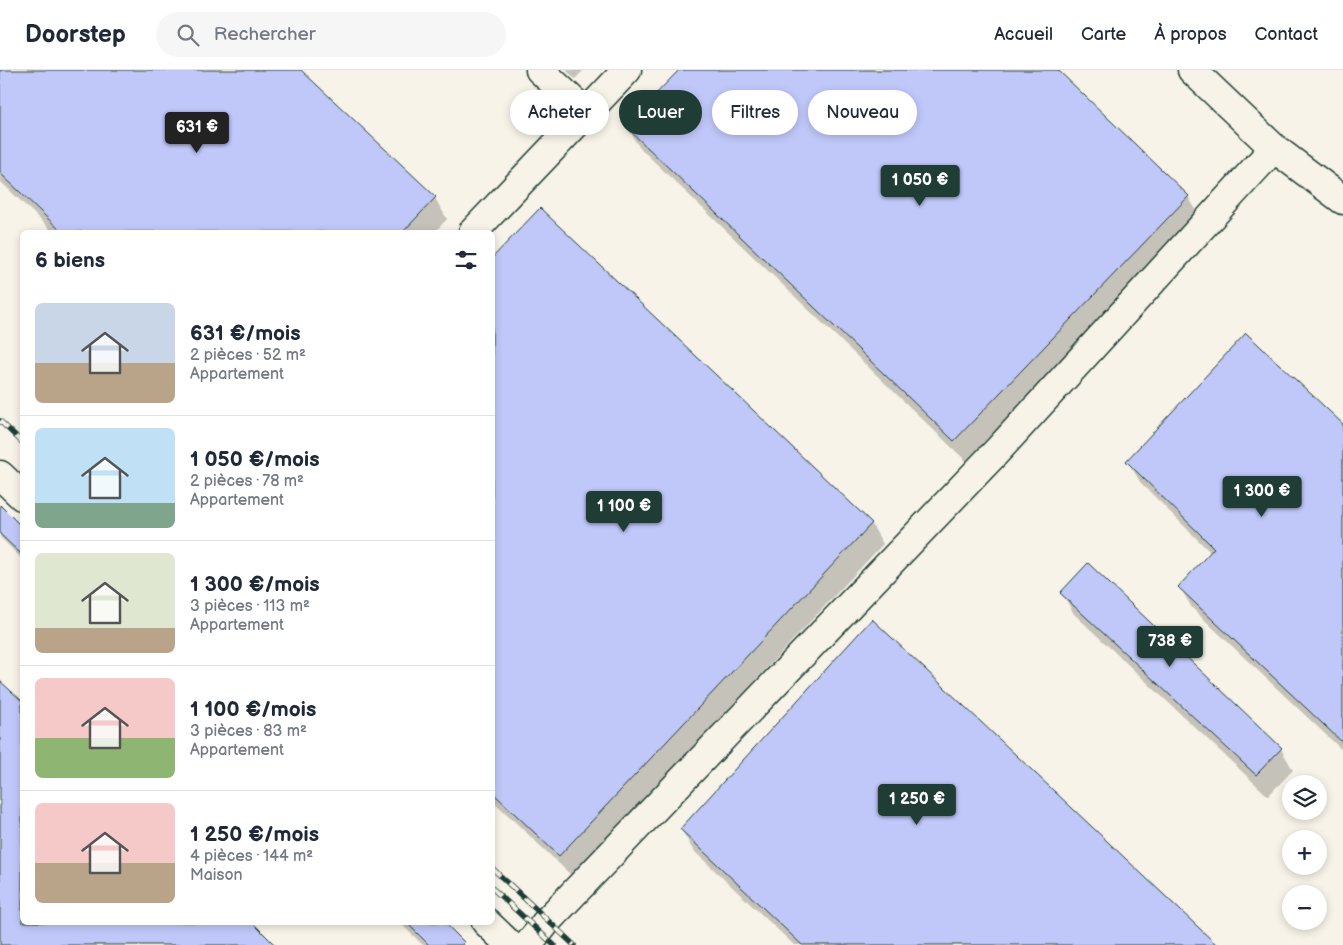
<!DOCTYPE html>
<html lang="fr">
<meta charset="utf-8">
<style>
:root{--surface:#fff;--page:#f6f6f7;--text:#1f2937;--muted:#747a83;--line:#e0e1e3;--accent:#1f3d34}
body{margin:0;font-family:"Balsamiq Sans",sans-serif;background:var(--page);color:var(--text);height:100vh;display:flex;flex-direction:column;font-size:19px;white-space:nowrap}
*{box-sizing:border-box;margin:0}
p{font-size:16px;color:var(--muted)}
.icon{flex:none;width:28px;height:28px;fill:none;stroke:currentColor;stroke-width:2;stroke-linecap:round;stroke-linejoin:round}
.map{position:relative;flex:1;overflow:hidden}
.sheet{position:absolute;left:20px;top:160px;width:475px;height:695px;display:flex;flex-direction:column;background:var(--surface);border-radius:8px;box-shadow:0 2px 8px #0003}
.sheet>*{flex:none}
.guide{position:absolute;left:510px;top:20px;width:475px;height:45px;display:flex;gap:10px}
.fabs{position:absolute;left:1282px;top:705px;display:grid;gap:10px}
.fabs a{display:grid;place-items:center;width:45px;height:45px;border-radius:50%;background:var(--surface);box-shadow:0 2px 8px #0003;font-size:25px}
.price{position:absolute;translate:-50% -42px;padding:0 11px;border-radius:5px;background:var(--accent);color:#fff;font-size:16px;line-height:32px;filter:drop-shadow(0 1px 2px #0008)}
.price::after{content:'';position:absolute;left:50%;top:30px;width:15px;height:11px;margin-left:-8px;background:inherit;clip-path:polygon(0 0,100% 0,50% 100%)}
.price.on{background:#222;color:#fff}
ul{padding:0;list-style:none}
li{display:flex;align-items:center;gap:15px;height:125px;padding:0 15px}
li+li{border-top:1px solid var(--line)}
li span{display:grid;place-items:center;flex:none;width:140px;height:100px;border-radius:8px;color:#555}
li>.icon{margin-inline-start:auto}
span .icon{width:60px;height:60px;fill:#fffc;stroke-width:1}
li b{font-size:21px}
h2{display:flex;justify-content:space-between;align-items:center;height:60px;padding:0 15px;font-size:21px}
.tag{padding:0 18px;border-radius:22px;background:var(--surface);box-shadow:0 2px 8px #0003;font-size:18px;line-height:45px}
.tag.on{background:var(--accent);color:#fff}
header{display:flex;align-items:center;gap:30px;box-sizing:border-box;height:70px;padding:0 25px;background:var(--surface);border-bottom:1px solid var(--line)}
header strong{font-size:24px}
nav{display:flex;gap:28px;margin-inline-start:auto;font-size:18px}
.search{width:350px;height:45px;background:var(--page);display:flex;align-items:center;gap:12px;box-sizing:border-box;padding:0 18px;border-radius:28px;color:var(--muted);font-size:19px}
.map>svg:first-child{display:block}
</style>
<header>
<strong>Doorstep</strong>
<div class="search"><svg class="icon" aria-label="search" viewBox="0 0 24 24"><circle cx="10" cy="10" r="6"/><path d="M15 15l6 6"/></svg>Rechercher</div>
<nav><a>Accueil</a><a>Carte</a><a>À propos</a><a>Contact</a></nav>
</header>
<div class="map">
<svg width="1343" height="875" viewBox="0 0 1343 875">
<rect width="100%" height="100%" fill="#f7f3e8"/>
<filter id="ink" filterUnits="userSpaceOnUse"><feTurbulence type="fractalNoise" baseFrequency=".02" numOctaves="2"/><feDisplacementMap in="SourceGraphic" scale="10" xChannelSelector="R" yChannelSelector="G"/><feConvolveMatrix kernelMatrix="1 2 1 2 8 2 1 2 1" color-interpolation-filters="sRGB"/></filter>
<g filter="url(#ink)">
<g fill="#0003">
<polygon points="0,0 300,0 435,128 447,149 435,162 53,162 0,111"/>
<polygon points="566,0 584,0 575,9"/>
<polygon points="681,0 1056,0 1188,126 1200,147 966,391 639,77 627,56"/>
<polygon points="492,190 871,453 883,474 572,806 492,730"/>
<polygon points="1343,356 1343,681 1192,538 1180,517 1211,483 1140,412 1128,391"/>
<polygon points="0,437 22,459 22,489 0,467"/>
<polygon points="1062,523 1281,679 1293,700 1268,726 1074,544"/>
<polygon points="0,612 22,633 22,852 273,875 0,875"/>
<polygon points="681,759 1215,875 794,875 693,780"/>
<polygon points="399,852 442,852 465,875 423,875"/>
</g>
<g fill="#c0c8fa" stroke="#1f3d34">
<polygon points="0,0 301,0 436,127 403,162 62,162 0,103"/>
<polygon points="679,0 1058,0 1189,126 954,371 625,56"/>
<polygon points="540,138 872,453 559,786 492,722 492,188"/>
<polygon points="1246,263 1343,354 1343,673 1178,517 1214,478 1126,391"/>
<polygon points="0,435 22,457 22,485 0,464"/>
<polygon points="1088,493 1282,678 1256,705 1060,523"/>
<polygon points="872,549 1217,875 802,875 680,759"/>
<polygon points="0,611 22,631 22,852 252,852 275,875 0,875"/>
<polygon points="406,852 444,852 464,872 462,875 429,875"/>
</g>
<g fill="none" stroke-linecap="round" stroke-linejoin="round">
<defs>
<g id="minor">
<polyline points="540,0 586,43"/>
<polyline points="1192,0 1274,78 1343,130"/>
<polyline points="473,162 627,0"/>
<polyline points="0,405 22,426"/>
<polyline points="486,852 510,875"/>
<polyline points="528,875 548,850 999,379 1274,78"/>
</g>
</defs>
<use href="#minor" stroke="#1f3d34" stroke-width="31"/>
<use href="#minor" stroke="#f7f3e8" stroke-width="28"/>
<defs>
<g id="rail">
<polyline points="0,351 22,372"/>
<polyline points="492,798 574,875"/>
<polyline points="492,818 554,875"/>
</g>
</defs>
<use href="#rail" stroke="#1f3d34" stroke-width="5.5"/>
<use href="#rail" stroke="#f7f3e8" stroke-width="4" stroke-dasharray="11" stroke-linecap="butt"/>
</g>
</g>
</svg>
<div class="fabs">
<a><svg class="icon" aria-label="layers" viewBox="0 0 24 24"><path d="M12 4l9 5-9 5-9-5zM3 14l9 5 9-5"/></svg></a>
<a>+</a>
<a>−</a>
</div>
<b class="price on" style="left:197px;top:84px">631 €</b>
<b class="price" style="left:920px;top:137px">1 050 €</b>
<b class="price" style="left:1262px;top:448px">1 300 €</b>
<b class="price" style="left:624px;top:463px">1 100 €</b>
<b class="price" style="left:1170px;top:598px">738 €</b>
<b class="price" style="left:917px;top:756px">1 250 €</b>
<div class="guide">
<a class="tag">Acheter</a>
<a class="tag on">Louer</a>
<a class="tag">Filtres</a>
<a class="tag">Nouveau</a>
</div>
<section class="sheet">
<h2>6 biens<svg class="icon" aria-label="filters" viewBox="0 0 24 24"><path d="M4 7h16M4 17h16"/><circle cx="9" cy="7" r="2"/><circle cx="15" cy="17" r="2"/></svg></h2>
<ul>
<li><span style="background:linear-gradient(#c9d6e8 60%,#b9a48a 0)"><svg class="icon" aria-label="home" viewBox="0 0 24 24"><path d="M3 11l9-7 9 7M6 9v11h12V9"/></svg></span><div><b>631 €/mois</b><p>2 pièces · 52 m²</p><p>Appartement</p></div></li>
<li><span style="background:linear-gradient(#bfe0f5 75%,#7fa58c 0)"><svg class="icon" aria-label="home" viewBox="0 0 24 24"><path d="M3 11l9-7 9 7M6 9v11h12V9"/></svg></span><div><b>1 050 €/mois</b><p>2 pièces · 78 m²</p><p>Appartement</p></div></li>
<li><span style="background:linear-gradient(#dfe7d0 75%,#b9a48a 0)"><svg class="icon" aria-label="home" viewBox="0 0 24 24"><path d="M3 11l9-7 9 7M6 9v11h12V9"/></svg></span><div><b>1 300 €/mois</b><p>3 pièces · 113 m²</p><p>Appartement</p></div></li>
<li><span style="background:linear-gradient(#f6c9c9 60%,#8fb573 0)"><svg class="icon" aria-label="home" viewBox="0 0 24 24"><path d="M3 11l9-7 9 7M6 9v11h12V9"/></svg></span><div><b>1 100 €/mois</b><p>3 pièces · 83 m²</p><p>Appartement</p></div></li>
<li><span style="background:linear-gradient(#f6c9c9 60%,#b9a48a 0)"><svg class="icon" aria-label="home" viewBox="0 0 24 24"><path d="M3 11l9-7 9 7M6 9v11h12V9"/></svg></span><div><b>1 250 €/mois</b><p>4 pièces · 144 m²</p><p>Maison</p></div></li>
</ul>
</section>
</div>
